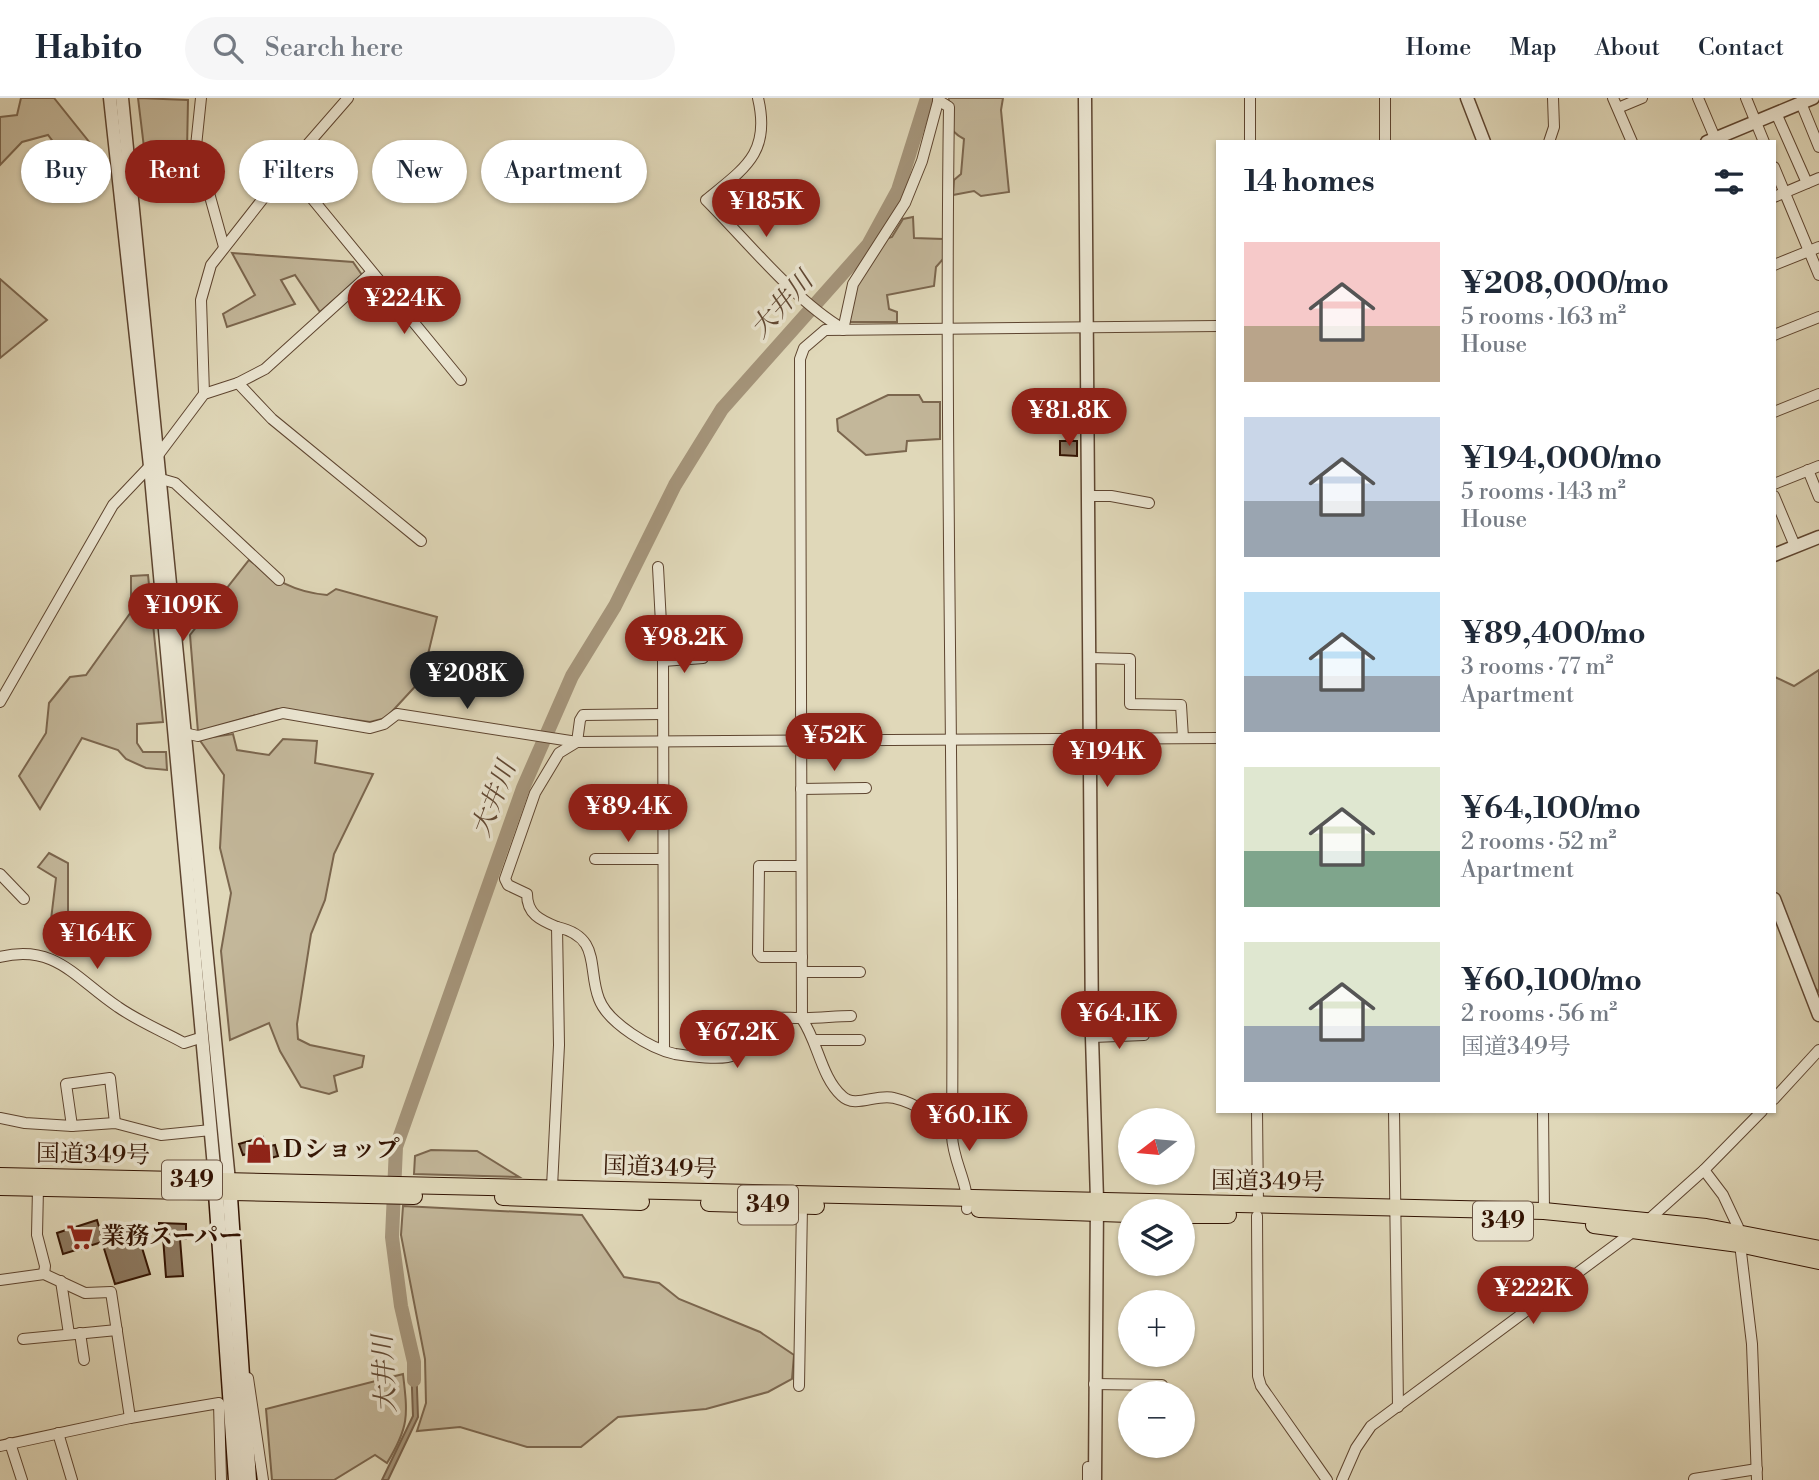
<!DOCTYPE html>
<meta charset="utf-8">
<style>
:root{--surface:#fff;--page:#f6f6f7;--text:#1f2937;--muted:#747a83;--line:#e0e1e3;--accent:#8f2418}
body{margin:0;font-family:"Libre Bodoni","Noto Serif JP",serif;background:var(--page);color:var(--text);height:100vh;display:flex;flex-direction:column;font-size:26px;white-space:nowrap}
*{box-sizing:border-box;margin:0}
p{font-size:23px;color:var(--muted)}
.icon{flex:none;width:38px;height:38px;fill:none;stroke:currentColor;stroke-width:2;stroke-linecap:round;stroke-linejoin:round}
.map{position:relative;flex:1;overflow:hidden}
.sheet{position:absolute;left:1216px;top:42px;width:560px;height:973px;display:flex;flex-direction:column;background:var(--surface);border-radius:0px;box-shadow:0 2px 5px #0004}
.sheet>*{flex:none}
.banner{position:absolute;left:21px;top:42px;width:665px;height:63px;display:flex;gap:14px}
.needle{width:46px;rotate:254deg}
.controls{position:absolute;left:1118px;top:1010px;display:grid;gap:14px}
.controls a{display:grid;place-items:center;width:77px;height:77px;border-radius:50%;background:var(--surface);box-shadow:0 2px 5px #0004;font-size:35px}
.price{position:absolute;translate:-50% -60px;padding:0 16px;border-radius:24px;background:var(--accent);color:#fff;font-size:23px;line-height:46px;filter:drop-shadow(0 2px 4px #0008)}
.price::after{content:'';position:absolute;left:50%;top:42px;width:21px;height:16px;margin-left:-10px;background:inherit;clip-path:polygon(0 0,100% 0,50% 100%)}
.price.on{background:#222;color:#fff}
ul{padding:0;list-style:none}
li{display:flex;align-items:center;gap:21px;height:175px;padding:0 28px}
li span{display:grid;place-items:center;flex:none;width:196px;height:140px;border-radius:0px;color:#555}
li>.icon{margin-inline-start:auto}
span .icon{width:84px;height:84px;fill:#fffc;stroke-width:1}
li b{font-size:30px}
h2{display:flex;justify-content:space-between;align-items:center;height:84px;padding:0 28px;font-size:30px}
.tag{padding:0 24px;border-radius:32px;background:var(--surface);box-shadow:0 2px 5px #0004;font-size:24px;line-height:63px}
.tag.on{background:var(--accent);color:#fff}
header{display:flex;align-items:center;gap:42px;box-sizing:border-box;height:98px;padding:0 35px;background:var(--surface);border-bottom:2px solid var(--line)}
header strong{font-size:33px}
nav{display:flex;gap:38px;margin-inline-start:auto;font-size:24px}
.search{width:490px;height:63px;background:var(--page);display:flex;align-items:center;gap:18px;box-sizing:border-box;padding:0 24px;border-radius:38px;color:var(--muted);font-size:26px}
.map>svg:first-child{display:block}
</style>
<header>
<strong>Habito</strong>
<div class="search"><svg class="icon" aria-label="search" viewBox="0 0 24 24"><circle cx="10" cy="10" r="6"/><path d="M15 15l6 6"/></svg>Search here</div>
<nav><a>Home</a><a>Map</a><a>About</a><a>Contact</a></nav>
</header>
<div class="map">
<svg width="1819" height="1382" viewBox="0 0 1819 1382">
<rect width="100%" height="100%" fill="#e0d8b9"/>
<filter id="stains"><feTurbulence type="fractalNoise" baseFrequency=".00286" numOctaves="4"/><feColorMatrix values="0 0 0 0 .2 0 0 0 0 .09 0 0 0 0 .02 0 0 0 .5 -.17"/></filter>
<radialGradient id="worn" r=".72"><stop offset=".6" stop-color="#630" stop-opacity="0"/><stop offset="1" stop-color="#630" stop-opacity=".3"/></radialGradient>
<g fill="#c3b79a" stroke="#7b664e" stroke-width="2">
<polygon points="21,0 54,0 94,50 69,65 48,37 22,44 0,67 0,19 17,17"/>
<polygon points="138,0 188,2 187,53 147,74"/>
<path d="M949,0H1003L1001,12L1009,94L981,98L974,93L953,97L954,82L961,76L964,41C946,32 945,18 949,0Z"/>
<polygon points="913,119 914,140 943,141 944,160 936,169 934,188 887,197 889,211 897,214 897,224 847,224 856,188 885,141 892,139 903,121"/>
<polygon points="232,155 353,164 362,177 320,214 295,177 281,182 295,206 227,229 223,216 255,197"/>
<polygon points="0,181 47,222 0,260"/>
<polygon points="888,297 919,297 923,304 940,304 940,341 907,343 906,353 866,357 838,333 837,321"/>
<path d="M249,462C276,482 293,494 327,497L336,491L437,519L422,581L386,620L370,624L277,611L198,634L190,537Z"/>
<polygon points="148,477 163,624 137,626 137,645 143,654 166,654 167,672 146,670 126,661 118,652 82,640 40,711 19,678 46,635 49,605 70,579 86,577 131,514 131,478"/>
<polygon points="1819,572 1819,894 1808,883 1775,794 1775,579 1794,588"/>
<polygon points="233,636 237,652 269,657 283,641 317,643 315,665 373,676 334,756 325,802 311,836 297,926 298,941 310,947 364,958 362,969 334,978 337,993 329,996 301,989 280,953 269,925 230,942 221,853 231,795 220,750 224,677 199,641"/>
<polygon points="49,755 68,765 68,813 76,819 57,854 50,830 56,780 38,769"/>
<polygon points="431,1052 477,1053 519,1079 414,1076 415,1058"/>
<polygon points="403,1108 582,1117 624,1179 659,1185 679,1201 760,1234 794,1257 792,1281 768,1294 706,1311 618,1319 581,1349 527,1349 460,1329 417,1333 426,1305 425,1261 401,1137"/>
<path d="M403,1276C408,1318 409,1329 387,1365L375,1357L334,1382H272L266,1311Z"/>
</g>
<polygon fill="#a5957b" stroke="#77614b" stroke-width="2" points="416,1263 418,1319 388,1382 382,1382 413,1318 411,1264"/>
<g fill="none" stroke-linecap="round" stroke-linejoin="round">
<polyline stroke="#a5957b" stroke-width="14" points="414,1282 414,1264 401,1208 392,1139 396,1049 523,690 572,578 615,508 675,387 722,311 868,147 898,92 927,0"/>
</g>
<g fill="#8d7a62" stroke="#331403" stroke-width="2">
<polygon points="1060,343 1077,343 1077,358 1060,357"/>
<polygon points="263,1039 266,1049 275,1047 278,1058 257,1064 255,1054 243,1057 239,1046"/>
<polygon points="97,1122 102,1139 136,1130 150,1176 115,1186 102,1144 63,1156 57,1135"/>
<polygon points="159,1125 186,1126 186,1141 180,1141 183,1178 166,1179 163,1139 159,1139"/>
</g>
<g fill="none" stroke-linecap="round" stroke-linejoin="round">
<defs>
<g id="minor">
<polyline points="201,0 196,48 224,149"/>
<path d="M758,0C771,55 745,70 706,102C747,143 794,202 843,231"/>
<polyline points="1250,0 1250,44"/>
<polyline points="1613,0 1632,44"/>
<polyline points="1698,0 1715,40"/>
<polyline points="1746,0 1764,44"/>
<path d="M938,2L949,9C944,352 955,695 952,1038C953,1064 969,1085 967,1111"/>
<polyline points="1801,5 1819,49"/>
<polyline points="1618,10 1642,0"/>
<polyline points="1776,15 1807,85"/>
<polyline points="1385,44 1385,0"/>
<polyline points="1549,44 1554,29 1553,0"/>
<polyline points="1774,69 1819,177"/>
<polyline points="287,70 461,282"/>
<polyline points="1774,99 1819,80"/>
<polyline points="1774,167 1819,149"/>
<polyline points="843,232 853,186 905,105 922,63 939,0"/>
<polyline points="1774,237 1819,219"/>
<polyline points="238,285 272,321 421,443"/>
<polyline points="204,296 201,202 211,167 287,70 348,0"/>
<polyline points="1774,314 1819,296"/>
<polyline points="1808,372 1819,399"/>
<polyline points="161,381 175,385 279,482"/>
<polyline points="1774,386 1819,368"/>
<polyline points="1089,398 1111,398 1149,405"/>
<polyline points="1774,398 1795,448"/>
<polyline points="658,469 663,563 664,952"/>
<polyline points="1090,560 1130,561 1130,606 1181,607 1183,640"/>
<polyline points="663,563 703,560"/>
<polyline points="0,604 113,407 150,368 204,296 238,285 265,271 371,175"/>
<polyline points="179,634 198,638 283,615 370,630 384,626 397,616 577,644 1218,640"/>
<polyline points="801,691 866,690"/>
<polyline points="595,761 662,761"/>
<polyline points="801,768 759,768 758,855 761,859 802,859"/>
<polyline points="0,776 24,801"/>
<path d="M557,829C540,822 527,816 527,796L508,787L505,781L535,695L559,655L577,644L580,622L583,617L662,616"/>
<path d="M0,859C55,845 76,881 118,909C138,923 162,933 184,945L203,939"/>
<polyline points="802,874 860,874"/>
<polyline points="1092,939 1144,937"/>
<polyline points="814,942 860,942"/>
<polyline points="1774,1001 1819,952"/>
<polyline points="1257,1013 1258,1108"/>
<polyline points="1394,1013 1398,1309"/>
<polyline points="1543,1013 1544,1113"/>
<polyline points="0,1020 25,1025 72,1028 115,1025 161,1037 211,1032"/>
<polyline points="72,1028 66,986 110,980 115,1025"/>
<path d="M952,1038C935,1019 919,1006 894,1000C877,995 855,1011 842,998C821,979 818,944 802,921L800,261L804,250L825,232L1218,228"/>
<polyline points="1704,1072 1723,1097 1738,1129 1752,1246 1757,1382"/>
<path d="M552,1089L559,947L557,829C602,839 587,871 599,901C608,925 651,951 675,956C687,958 724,963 734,957C746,949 751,928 767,923C778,918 786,920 798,920C815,921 834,918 851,918"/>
<polyline points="38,1090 37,1137 45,1168 44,1176"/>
<polyline points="1257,1118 1258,1278 1261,1288 1327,1382"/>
<polyline points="1646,1124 1704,1072 1762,1013"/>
<polyline points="0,1182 44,1176 85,1195 111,1194 130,1320"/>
<polyline points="61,1183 69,1236"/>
<polyline points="80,1235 84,1262"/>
<polyline points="23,1241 117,1232"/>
<polyline points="248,1280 263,1382"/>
<polyline points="1094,1286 1162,1287"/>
<polyline points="799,1288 802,1107"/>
<polyline points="58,1335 72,1382"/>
<polyline points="10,1345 22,1382"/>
<polyline points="0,1348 130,1320 219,1305 221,1382"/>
<polyline points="1088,1369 1088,1382"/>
<polyline points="1694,1381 1757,1371"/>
<polyline points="1342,1382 1356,1350 1371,1328 1634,1133"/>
</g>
<g id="tertiary">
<polyline points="110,0 150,368 216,1091"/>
<polyline points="122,0 229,1083"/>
<polyline points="1085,0 1092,939 1097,1102 1095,1382"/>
<polyline points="1467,0 1484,44"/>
<polyline points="1707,44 1813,0"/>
<polyline points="1774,457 1819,439"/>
<polyline points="1774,801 1819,917"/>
</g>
<g id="secondary">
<polyline points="229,1084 249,1382"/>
<polyline points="216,1095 236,1382"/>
</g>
<g id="trunk">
<polyline points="0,1078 1544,1113 1706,1129 1819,1151"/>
<polyline points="0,1089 414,1098"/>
<polyline points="503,1099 641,1104"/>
<polyline points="709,1105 816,1108"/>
<polyline points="979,1111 1130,1116"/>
<polyline points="1183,1117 1228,1117"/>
<polyline points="1594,1127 1739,1146 1819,1163"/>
</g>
</defs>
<use href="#minor" stroke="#5e4530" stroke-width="12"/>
<use href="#tertiary" stroke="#5e4530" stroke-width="15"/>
<use href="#secondary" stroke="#331403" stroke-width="17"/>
<use href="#trunk" stroke="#331403" stroke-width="18"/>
<use href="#minor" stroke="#ebe6d2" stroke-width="10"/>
<use href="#tertiary" stroke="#ebe6d2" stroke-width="12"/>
<use href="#secondary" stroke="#ebe6d2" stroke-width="14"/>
<use href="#trunk" stroke="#e0d8b9" stroke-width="16"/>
</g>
<defs>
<symbol id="shop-bare" viewBox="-9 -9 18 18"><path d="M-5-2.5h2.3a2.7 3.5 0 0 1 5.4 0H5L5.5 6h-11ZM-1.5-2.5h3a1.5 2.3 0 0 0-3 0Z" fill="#8f2418" stroke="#ebe6d2" stroke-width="2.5" paint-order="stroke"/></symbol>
<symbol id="supermarket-bare" viewBox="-9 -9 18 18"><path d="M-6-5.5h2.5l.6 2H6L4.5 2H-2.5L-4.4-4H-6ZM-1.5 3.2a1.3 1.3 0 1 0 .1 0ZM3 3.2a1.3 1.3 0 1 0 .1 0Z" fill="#8f2418" stroke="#ebe6d2" stroke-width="2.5" paint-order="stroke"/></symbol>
</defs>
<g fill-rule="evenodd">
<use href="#shop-bare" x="240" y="1033" width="38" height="38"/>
<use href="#supermarket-bare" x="61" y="1120" width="38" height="38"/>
</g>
<g text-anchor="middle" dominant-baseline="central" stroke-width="7" stroke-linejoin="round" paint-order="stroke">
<g fill="#ebe6d2" stroke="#6a5341" stroke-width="2">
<rect x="162" y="1062.5" width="60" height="39" rx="5"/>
<rect x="738" y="1087.5" width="60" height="39" rx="5"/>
<rect x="1473" y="1103.5" width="60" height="39" rx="5"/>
</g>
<g font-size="23" font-weight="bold" fill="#331403">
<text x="192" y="1082">349</text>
<text x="768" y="1107">349</text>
<text x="1503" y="1123">349</text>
</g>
<g font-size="24" font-weight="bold" fill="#331403" stroke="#ebe6d2" text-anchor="start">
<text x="280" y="1052">Ｄショップ</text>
<text x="101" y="1139">業務スーパー</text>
</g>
<g font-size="24" fill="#331403" stroke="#ebe6d2">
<text transform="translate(93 1057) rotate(1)">国道349号</text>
<text transform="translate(660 1070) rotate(2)">国道349号</text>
<text transform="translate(1268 1084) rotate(1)">国道349号</text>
</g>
<g font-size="26" font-style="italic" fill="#614833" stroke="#ebe6d2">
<text transform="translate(782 207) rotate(-48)">大井川</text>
<text transform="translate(494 701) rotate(-69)">大井川</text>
<text transform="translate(385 1276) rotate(-93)">大井川</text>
</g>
</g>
<rect width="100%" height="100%" filter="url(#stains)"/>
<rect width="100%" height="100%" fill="url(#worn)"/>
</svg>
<div class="controls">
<a><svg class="needle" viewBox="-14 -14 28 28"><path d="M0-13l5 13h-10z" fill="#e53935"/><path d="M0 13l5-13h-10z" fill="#747a83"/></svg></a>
<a><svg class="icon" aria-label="layers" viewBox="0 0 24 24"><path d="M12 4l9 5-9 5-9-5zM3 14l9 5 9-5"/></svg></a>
<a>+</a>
<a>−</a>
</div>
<b class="price" style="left:766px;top:141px">¥185K</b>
<b class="price" style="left:404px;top:238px">¥224K</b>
<b class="price" style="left:1069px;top:350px">¥81.8K</b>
<b class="price" style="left:183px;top:545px">¥109K</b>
<b class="price" style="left:684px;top:577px">¥98.2K</b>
<b class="price on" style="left:467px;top:613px">¥208K</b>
<b class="price" style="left:834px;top:675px">¥52K</b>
<b class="price" style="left:1107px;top:691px">¥194K</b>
<b class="price" style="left:628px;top:746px">¥89.4K</b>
<b class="price" style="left:97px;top:873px">¥164K</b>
<b class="price" style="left:1119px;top:953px">¥64.1K</b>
<b class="price" style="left:737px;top:972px">¥67.2K</b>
<b class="price" style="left:969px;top:1055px">¥60.1K</b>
<b class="price" style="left:1533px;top:1228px">¥222K</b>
<div class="banner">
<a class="tag">Buy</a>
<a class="tag on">Rent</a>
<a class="tag">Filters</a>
<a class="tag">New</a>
<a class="tag">Apartment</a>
</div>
<section class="sheet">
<h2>14 homes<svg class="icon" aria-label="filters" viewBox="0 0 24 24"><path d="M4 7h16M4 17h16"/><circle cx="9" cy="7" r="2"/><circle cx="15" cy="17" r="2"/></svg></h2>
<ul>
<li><span style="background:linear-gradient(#f6c9c9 60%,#b9a48a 0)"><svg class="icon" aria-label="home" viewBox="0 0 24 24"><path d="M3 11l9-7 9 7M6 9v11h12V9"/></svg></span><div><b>¥208,000/mo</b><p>5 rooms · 163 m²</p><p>House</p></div></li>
<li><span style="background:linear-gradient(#c9d6e8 60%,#9aa5b1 0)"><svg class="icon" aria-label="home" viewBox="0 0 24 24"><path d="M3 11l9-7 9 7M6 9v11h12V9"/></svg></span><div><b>¥194,000/mo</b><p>5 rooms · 143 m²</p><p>House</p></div></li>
<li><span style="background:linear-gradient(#bfe0f5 60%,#9aa5b1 0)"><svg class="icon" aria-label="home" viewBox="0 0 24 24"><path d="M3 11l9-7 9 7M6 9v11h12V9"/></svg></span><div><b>¥89,400/mo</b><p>3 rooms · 77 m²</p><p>Apartment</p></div></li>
<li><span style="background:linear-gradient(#dfe7d0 60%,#7fa58c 0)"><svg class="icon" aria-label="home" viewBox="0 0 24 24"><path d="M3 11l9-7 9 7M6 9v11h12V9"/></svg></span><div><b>¥64,100/mo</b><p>2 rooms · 52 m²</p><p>Apartment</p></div></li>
<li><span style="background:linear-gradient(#dfe7d0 60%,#9aa5b1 0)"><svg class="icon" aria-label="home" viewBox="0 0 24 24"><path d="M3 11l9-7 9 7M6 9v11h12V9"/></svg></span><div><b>¥60,100/mo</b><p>2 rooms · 56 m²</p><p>国道349号</p></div></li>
</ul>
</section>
</div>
